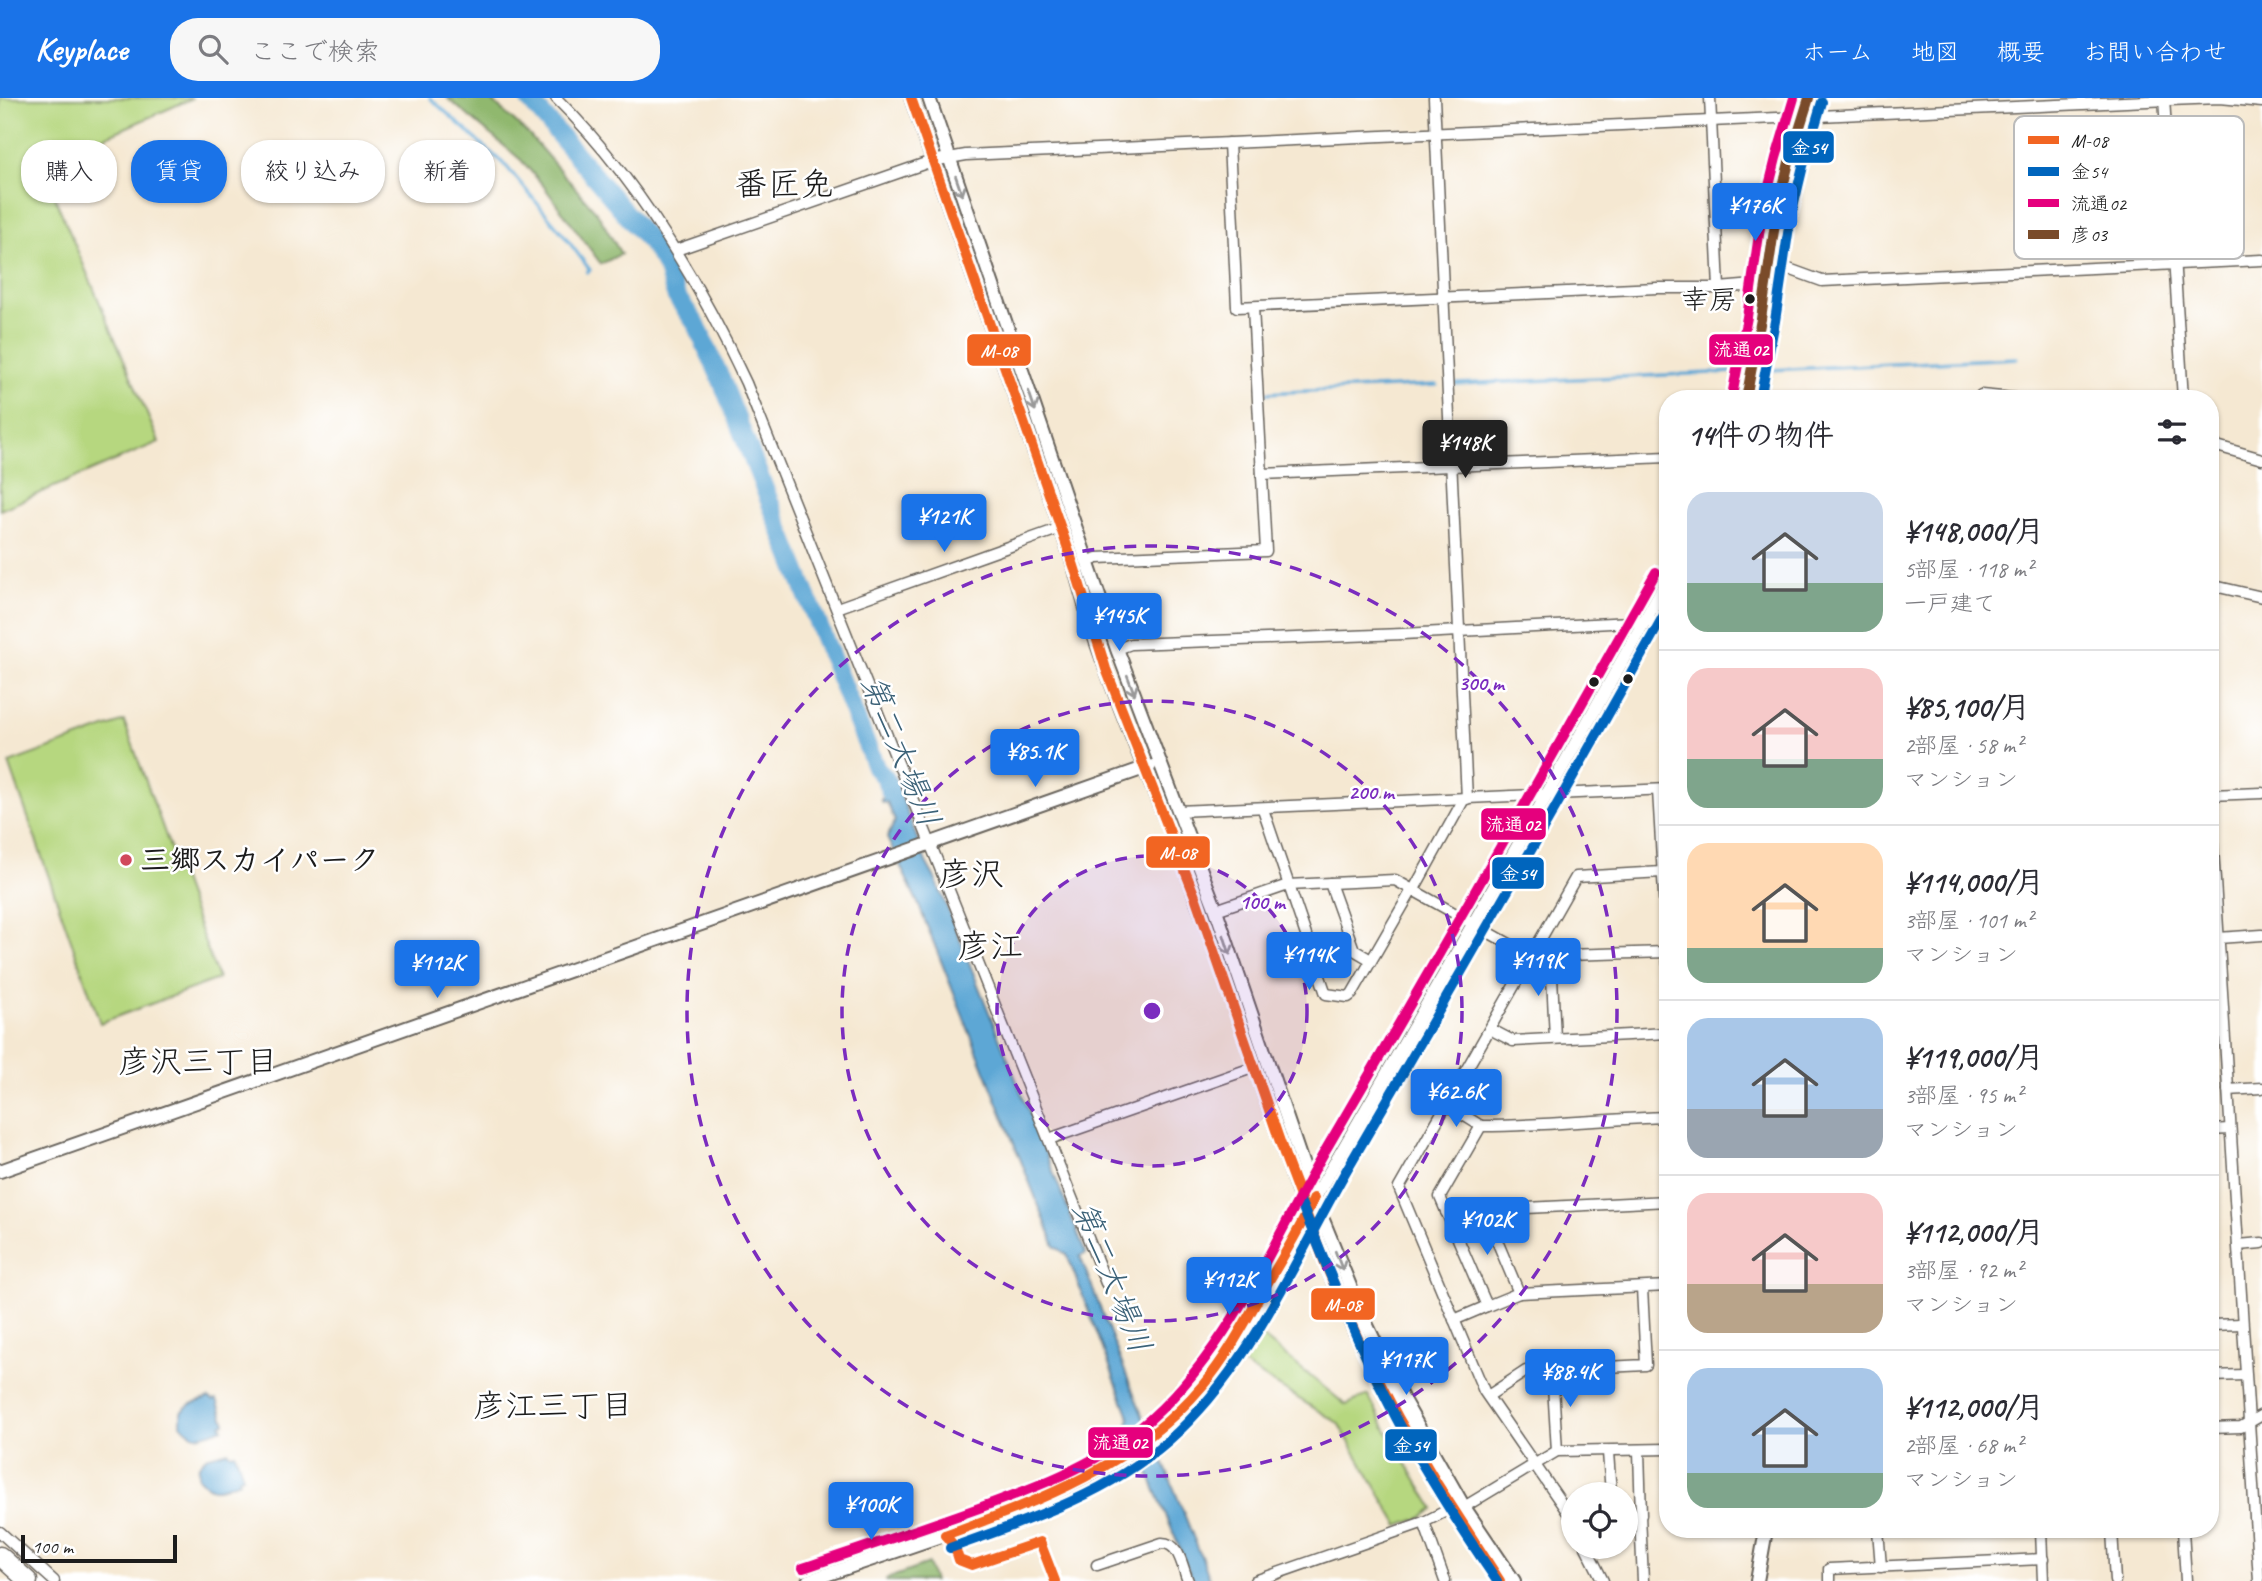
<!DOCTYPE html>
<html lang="ja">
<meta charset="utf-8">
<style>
:root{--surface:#fff;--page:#f7f7f7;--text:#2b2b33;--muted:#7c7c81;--line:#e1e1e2;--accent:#1a73e8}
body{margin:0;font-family:Caveat,"Klee One",sans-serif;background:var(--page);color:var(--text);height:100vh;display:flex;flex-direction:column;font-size:26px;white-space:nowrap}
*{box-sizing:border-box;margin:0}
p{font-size:23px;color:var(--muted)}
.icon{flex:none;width:38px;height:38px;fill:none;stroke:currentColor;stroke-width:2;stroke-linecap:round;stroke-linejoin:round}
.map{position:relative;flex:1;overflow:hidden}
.side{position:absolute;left:1659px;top:292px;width:560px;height:1148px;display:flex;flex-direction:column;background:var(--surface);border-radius:28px;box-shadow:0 2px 5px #0004}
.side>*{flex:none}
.guide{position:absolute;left:21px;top:42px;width:665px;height:63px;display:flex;gap:14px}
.tools{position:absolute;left:1561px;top:1384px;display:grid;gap:14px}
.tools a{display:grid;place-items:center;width:77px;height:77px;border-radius:50%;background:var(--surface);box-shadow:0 2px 5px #0004;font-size:35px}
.scale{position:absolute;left:21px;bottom:18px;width:156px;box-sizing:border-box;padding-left:7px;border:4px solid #1c1c1c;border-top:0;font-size:19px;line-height:24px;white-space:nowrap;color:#1c1c1c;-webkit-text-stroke:5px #fff;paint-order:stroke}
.price{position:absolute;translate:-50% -60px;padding:0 16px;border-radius:7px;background:var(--accent);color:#fff;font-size:23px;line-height:46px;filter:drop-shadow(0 2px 4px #0008)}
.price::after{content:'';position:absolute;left:50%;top:42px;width:21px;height:16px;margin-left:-10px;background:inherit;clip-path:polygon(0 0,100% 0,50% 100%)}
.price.on{background:#222;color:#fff}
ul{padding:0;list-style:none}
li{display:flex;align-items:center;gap:21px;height:175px;padding:0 28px}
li+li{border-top:2px solid var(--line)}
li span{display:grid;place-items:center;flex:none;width:196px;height:140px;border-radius:21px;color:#555}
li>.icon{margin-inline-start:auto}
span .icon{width:84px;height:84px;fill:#fffc;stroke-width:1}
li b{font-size:30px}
h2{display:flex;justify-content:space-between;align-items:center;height:84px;padding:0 28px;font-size:30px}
.chip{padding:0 24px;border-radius:28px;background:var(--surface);box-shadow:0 2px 5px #0004;font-size:24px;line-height:63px}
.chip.on{background:var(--accent);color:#fff}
header{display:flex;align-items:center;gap:42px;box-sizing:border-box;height:98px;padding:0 35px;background:var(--accent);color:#fff}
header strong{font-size:33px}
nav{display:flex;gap:38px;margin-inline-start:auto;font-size:24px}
.search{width:490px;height:63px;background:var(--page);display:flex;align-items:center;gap:18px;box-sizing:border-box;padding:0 24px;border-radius:28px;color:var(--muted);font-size:26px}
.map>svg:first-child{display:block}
</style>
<header>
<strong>Keyplace</strong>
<div class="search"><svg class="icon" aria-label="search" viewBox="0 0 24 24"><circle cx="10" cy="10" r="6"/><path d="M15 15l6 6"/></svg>ここで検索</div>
<nav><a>ホーム</a><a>地図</a><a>概要</a><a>お問い合わせ</a></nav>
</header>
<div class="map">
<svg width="2262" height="1483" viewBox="0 0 2262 1483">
<rect width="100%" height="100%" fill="#fff"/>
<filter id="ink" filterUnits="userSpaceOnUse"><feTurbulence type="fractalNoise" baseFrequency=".0143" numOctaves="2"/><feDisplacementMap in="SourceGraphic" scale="14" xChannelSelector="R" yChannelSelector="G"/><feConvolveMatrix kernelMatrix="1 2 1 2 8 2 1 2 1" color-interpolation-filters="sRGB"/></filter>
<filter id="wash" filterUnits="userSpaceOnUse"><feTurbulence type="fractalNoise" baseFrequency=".00686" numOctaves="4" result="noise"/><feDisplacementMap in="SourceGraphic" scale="28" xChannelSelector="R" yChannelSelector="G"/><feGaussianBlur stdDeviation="1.57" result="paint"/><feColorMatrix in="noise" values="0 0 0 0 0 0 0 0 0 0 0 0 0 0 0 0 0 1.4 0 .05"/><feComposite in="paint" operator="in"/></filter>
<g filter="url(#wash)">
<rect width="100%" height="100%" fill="#f5e8d2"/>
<g fill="#b6d77f" stroke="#697a4e" stroke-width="2">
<polygon points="0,0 193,0 41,67 159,344 0,412"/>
<polygon points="124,623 218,881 100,925 9,665"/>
<polygon points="1255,1233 1346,1307 1368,1297 1389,1337 1434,1411 1423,1419 1399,1428 1338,1325 1236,1262"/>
</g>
<g fill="#90b86e" stroke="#566a45" stroke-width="2">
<polygon points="447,0 489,0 530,38 598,116 621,156 601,166 542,86 521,62"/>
<polygon points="928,1466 934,1483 886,1483 886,1481"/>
</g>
<g fill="#5da7d5" stroke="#3c6278" stroke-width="2">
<polygon points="882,670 894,679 926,764 936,782 1086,1156 1080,1158 1146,1327 1154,1341 1211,1483 1193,1483 1128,1325 1130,1321 1067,1157 1055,1148 917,803 887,740 895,723 887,704 883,705 881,701 886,699 876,675"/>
<path d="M209,1300L213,1303L217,1302L225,1325L221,1327L223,1330C204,1337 195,1344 181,1326V1314L189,1307Z"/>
<path d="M227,1353L231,1356L235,1355L243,1378L239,1379L240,1383C221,1389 213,1397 198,1379L199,1367L206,1359Z"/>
</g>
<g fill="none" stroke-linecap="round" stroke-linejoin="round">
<g stroke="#5da7d5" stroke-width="3.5">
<polyline points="430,0 506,68 563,136 590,172 587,174"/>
<polyline points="1769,272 2017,260"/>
<polyline points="1456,286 1735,274"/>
<polyline points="1264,295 1437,287"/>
</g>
<polyline stroke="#5da7d5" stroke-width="19" points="528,0 654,149 667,170 676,198 696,226 721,281 848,601 876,670 885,680 890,693"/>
</g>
</g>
<g filter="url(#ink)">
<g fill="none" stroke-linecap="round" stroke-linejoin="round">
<defs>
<g id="street">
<path d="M556,0C638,81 698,182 746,285L1106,1185"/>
<polyline points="1434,0 1467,701"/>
<polyline points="1710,0 1719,190"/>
<polyline points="2164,0 2183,301"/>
<polyline points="1229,45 1237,209 1657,190 1719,190 1766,186"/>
<polyline points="676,152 932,63 966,57 2169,2 2220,0 2262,4"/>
<polyline points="1768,172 1789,171 1822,183 2262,162"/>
<polyline points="1981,301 1981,297 2023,301"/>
<polyline points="2210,346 2262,361"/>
<polyline points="1262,376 1668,359"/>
<polyline points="1087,464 1097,460 1266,453 1253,209"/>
<polyline points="2210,487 2262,499"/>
<polyline points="837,510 1061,430"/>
<polyline points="1117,551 1131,546 1403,536 1668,522"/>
<polyline points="1658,692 1668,866"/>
<polyline points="2210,697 2262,695"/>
<polyline points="2210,703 2259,1483"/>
<polyline points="1263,711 1326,896 1348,899 1352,896 1412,792"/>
<polyline points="1178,713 1668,691"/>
<polyline points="1330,785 1354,852 1371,862"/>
<polyline points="1413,793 1464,701"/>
<polyline points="1216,812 1288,787 1395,782 1531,858 1668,854"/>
<polyline points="2218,840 2262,837"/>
<polyline points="1551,858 1555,940"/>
<polyline points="1490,931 1513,943 1668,935"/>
<polyline points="2228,992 2262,990"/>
<polyline points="1447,1007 1481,1028"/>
<path d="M1668,1019C1605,1021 1544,1028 1481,1028L1440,1099L1487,1208L1519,1195L1668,1188"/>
<polyline points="2210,1032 2230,1031"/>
<polyline points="1049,1041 1255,969"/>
<polyline points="1484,1112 1519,1195"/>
<polyline points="1446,1114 1668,1103"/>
<polyline points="2238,1147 2262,1145"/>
<polyline points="1454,1222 1487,1208"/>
<polyline points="2210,1227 2242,1226"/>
<polyline points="1552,1271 1557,1353"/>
<polyline points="2210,1278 2245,1277"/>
<polyline points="1488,1298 1526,1273 1646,1267 1642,1190"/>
<polyline points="2210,1330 2241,1329 2262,1317"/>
<polyline points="1608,1354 1611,1396"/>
<polyline points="1640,1417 1643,1483"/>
<polyline points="1626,1418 1641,1417 1639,1353"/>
<polyline points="1573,1422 1484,1293 1399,1090 1576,779 1662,774"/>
<polyline points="1424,1424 1445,1483"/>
<polyline points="1878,1432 1881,1469"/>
<polyline points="2041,1432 2043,1483"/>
<polyline points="2112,1432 2115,1483"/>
<polyline points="2183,1432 2186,1483"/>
<polyline points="0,1434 54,1483"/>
<polyline points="1586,1449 1603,1483"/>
<path d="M1097,1467L1162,1445C1180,1445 1182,1469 1188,1483"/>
<polyline points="1255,1483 1424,1424 1452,1410 1464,1409 1557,1353 1668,1351"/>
<polyline points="1829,1483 1829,1471 2043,1461"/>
</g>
<g id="secondary">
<path d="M911,0L1074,468C1080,491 1087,514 1094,537C1124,627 1164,713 1196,801C1248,940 1288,1083 1348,1219C1389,1312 1444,1398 1500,1483"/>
<polyline points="929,0 1117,551 1216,812 1314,1100 1361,1215 1402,1300 1464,1409 1514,1483"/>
<polyline points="1746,301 1761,221 1776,119 1789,64 1809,0"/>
<polyline points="0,1073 1150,668"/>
<path d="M808,1483C863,1464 918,1446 972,1427C1033,1405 1094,1383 1146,1343C1235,1274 1276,1164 1332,1070C1446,875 1558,678 1668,481"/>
<polyline points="1757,1483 1766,1432"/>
</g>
<polyline id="highway" points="0,1458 28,1483"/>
</defs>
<use href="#street" stroke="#68635c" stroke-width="13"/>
<use href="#secondary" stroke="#68635c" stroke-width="16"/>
<use href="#highway" stroke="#68635c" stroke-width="21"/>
<use href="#street" stroke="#fff" stroke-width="10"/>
<use href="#secondary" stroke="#fff" stroke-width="12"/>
<use href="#highway" stroke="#fff" stroke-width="18"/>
<defs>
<g id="bus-1">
<polyline points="911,0 1074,468 1106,571 1196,801 1287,1064 1326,1168 1364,1254 1399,1321 1438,1387 1500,1483"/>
<path d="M945,1437C1040,1403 1136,1367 1203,1287C1226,1260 1243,1228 1260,1198C1279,1165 1299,1134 1314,1100"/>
<polyline points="945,1437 955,1449 959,1462 972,1467 1040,1444 1055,1483"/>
</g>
<g id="bus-2">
<polyline points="1760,301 1775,223 1790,122 1803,68 1822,4"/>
<path d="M1301,1105C1329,1173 1355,1241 1389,1306C1420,1367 1458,1426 1497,1483"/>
<path d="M950,1450C1026,1423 1106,1397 1168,1343C1250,1271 1293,1166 1346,1073C1455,886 1562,699 1668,510"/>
</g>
<g id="bus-3">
<polyline points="1732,298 1747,219 1762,116 1776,60 1794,0"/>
<path d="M803,1470C862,1450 921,1431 979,1410C1034,1390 1093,1368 1139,1331C1227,1259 1270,1149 1325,1053C1437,861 1547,668 1656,474"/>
</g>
<polyline id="bus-4" points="1746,301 1761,221 1776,119 1789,64 1809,0"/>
</defs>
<use href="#bus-1" stroke="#fff" stroke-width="16"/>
<use href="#bus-2" stroke="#fff" stroke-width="16"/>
<use href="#bus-3" stroke="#fff" stroke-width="16"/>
<use href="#bus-4" stroke="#fff" stroke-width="16"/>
<use href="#bus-1" stroke="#f26522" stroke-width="10"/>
<use href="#bus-2" stroke="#0065bd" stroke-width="10"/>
<use href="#bus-3" stroke="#e5007d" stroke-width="10"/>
<use href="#bus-4" stroke="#7a4b2a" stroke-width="10"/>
</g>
<defs><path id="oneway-shaft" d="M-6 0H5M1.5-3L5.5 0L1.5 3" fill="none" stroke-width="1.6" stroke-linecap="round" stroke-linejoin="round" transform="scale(1.75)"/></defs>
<g stroke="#999">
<use href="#oneway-shaft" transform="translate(959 88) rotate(71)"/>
<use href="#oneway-shaft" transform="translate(1032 303) rotate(71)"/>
<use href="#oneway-shaft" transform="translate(1131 587) rotate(69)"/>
<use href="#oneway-shaft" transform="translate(1227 847) rotate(72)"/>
<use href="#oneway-shaft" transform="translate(1339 1163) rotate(69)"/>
</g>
</g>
<circle cx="1152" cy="913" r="155" fill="#7b2cbf" fill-opacity=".12"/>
<g fill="none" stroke="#7b2cbf" stroke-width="3.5" stroke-dasharray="12 9">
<circle cx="1152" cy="913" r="155"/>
<circle cx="1152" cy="913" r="310"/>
<circle cx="1152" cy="913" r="465"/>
</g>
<g fill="#1c1c1c" stroke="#fff" stroke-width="2.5">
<circle cx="1750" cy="201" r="6"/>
<circle cx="1628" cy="581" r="6"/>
<circle cx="1594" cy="584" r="6"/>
</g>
<circle fill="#d1495b" stroke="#fff" stroke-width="2.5" cx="126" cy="762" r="7"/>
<g text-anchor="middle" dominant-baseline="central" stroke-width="5" stroke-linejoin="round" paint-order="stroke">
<g font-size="28" fill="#1c1c1c" stroke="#fff" text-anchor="end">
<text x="1737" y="201">幸房</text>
</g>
<g font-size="30" font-weight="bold" fill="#1c1c1c" stroke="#fff" text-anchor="start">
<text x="140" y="762">三郷スカイパーク</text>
</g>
<g font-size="32" font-style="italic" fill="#3c6278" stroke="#fff">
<text transform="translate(901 653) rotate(68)">第二大場川</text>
<text transform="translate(1112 1179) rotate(68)">第二大場川</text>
</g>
<g font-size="32" fill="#1c1c1c" stroke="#fff">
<text x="198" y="963">彦沢三丁目</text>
<text x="553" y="1307">彦江三丁目</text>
</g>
<g font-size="33" fill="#1c1c1c" stroke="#fff">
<text x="784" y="86">番匠免</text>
<text x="971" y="776">彦沢</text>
<text x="990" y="848">彦江</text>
</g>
</g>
<rect x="2014" y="18" width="230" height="143" rx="10" fill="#fff" stroke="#bbb" stroke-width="2"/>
<rect x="2028" y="38" width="31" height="8" fill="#f26522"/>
<rect x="2028" y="69" width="31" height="9" fill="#0065bd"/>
<rect x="2028" y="101" width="31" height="8" fill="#e5007d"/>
<rect x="2028" y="132" width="31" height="9" fill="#7a4b2a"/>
<g font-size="19" fill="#1c1c1c">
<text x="2071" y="49">M-08</text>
<text x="2071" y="80">金54</text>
<text x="2071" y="112">流通02</text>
<text x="2071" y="143">彦03</text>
</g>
<circle cx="1152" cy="913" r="10" fill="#7b2cbf" stroke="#fff" stroke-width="3.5"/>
<g font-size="21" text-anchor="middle" font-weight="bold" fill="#7b2cbf" stroke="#fff" stroke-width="5" stroke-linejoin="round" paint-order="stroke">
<text x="1481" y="592">300 m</text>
<text x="1371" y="701">200 m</text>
<text x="1262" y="811">100 m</text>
</g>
<g stroke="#fff" stroke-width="2.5">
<rect x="1782" y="32" width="53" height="34" rx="7" fill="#0065bd"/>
<rect x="1708" y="235" width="66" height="33" rx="7" fill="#e5007d"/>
<rect x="966" y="235" width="66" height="34" rx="7" fill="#f26522"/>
<rect x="1480" y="709" width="67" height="34" rx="7" fill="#e5007d"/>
<rect x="1145" y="737" width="66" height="34" rx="7" fill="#f26522"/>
<rect x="1491" y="758" width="54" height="34" rx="7" fill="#0065bd"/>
<rect x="1310" y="1189" width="66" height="34" rx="7" fill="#f26522"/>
<rect x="1087" y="1328" width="67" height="33" rx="7" fill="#e5007d"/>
<rect x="1384" y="1330" width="54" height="34" rx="7" fill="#0065bd"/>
</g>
<g font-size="19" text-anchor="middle" font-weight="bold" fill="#fff">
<text x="1809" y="56">金54</text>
<text x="1741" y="258">流通02</text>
<text x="999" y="259">M-08</text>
<text x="1513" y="733">流通02</text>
<text x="1178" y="761">M-08</text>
<text x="1518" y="782">金54</text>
<text x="1343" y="1213">M-08</text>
<text x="1120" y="1351">流通02</text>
<text x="1411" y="1354">金54</text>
</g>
</svg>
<div class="tools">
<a><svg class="icon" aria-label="locate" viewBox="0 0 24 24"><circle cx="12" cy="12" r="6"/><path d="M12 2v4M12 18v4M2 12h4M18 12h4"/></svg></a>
</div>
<div class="scale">100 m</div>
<b class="price" style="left:1755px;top:145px">¥176K</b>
<b class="price on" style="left:1465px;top:382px">¥148K</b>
<b class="price" style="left:944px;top:456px">¥121K</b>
<b class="price" style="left:1119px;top:555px">¥145K</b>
<b class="price" style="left:1035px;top:691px">¥85.1K</b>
<b class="price" style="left:1309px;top:894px">¥114K</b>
<b class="price" style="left:1538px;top:900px">¥119K</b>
<b class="price" style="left:437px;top:902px">¥112K</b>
<b class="price" style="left:1456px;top:1031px">¥62.6K</b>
<b class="price" style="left:1487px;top:1159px">¥102K</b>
<b class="price" style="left:1229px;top:1219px">¥112K</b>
<b class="price" style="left:1406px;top:1299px">¥117K</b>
<b class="price" style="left:1570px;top:1311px">¥88.4K</b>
<b class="price" style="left:871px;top:1444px">¥100K</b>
<div class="guide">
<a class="chip">購入</a>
<a class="chip on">賃貸</a>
<a class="chip">絞り込み</a>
<a class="chip">新着</a>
</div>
<section class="side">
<h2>14件の物件<svg class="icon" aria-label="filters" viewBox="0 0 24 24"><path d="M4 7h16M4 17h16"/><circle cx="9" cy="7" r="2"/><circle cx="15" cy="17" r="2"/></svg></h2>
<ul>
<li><span style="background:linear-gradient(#c9d6e8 65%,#7fa58c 0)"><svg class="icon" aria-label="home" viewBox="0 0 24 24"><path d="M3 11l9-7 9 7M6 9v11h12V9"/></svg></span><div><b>¥148,000/月</b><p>5部屋 · 118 m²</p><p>一戸建て</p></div></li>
<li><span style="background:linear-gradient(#f6c9c9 65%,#7fa58c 0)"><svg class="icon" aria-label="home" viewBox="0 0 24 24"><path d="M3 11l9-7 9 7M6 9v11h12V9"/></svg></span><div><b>¥85,100/月</b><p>2部屋 · 58 m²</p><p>マンション</p></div></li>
<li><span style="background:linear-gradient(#ffd9b3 75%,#7fa58c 0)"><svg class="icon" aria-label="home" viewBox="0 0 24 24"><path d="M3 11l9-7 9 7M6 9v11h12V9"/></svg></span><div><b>¥114,000/月</b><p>3部屋 · 101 m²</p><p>マンション</p></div></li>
<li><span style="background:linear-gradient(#a9c7e8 65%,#9aa5b1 0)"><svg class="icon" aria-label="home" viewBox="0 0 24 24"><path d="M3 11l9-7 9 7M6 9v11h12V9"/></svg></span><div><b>¥119,000/月</b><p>3部屋 · 95 m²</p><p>マンション</p></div></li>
<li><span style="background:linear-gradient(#f6c9c9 65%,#b9a48a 0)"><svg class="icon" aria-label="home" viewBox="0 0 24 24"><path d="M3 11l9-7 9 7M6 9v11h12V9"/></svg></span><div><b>¥112,000/月</b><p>3部屋 · 92 m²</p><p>マンション</p></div></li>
<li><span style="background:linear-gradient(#a9c7e8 75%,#7fa58c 0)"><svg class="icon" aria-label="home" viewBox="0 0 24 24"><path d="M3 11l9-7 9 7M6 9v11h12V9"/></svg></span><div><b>¥112,000/月</b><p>2部屋 · 68 m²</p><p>マンション</p></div></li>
</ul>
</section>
</div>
